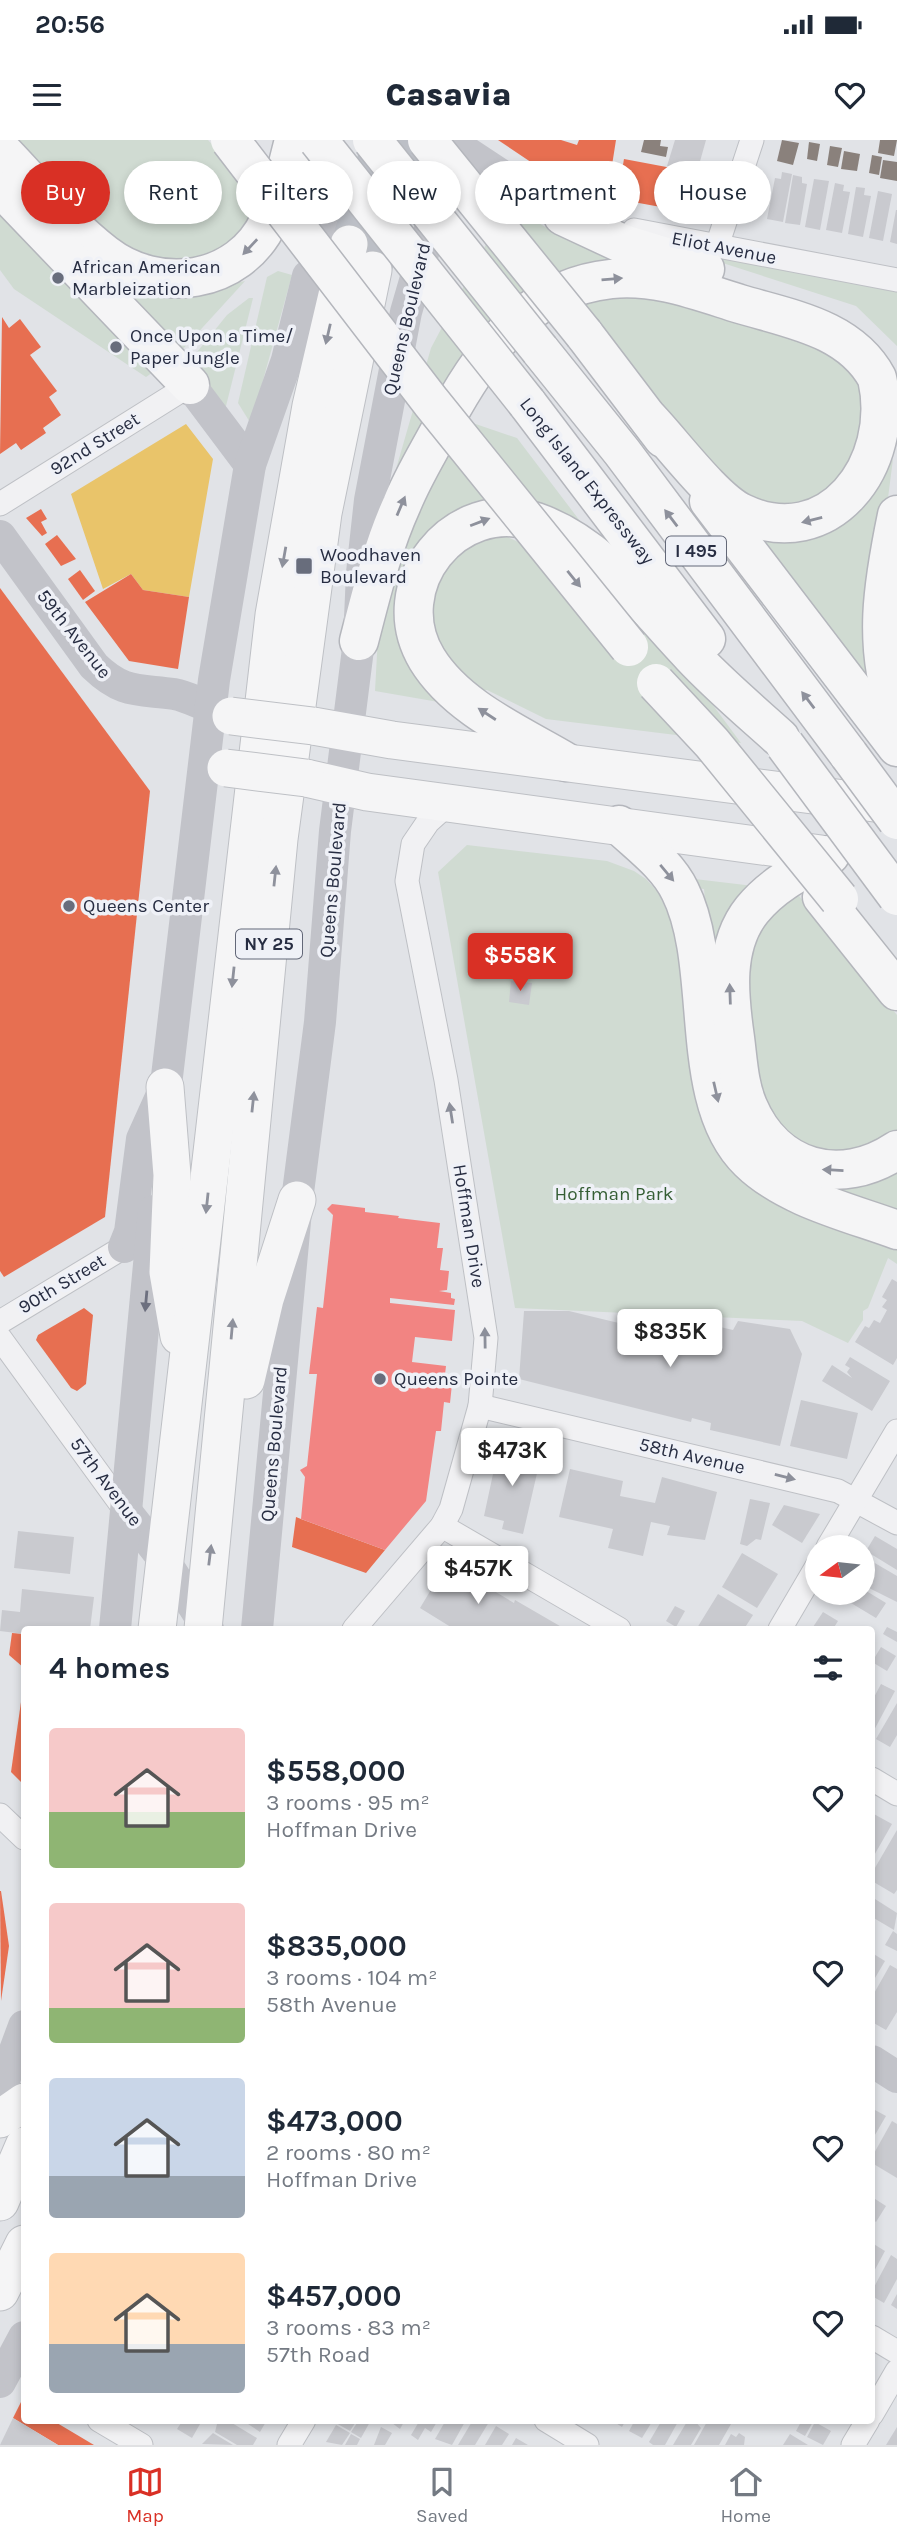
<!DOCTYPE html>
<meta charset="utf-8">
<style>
:root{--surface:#fff;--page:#f2f2f3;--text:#1f2937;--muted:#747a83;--line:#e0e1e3;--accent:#d93025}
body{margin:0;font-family:Karla,sans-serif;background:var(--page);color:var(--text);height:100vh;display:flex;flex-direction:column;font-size:26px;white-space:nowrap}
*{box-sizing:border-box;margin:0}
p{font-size:23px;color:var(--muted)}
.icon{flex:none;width:38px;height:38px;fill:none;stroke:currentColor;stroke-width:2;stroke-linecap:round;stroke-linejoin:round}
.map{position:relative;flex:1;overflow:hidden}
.side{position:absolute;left:21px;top:1486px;width:854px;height:798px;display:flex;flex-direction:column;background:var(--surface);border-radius:7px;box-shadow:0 4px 10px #0003}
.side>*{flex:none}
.guide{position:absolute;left:21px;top:21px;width:856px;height:63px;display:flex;gap:14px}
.needle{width:46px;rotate:255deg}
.tools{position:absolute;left:805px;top:1395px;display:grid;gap:14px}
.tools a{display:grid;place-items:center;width:70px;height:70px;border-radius:50%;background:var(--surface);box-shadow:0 4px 10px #0003;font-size:35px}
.price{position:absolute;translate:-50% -60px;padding:0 16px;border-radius:7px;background:#fff;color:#222;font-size:23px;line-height:46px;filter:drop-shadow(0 2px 4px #0008)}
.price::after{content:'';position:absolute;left:50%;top:42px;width:21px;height:16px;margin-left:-10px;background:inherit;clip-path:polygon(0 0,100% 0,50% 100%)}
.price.selected{background:var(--accent);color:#fff}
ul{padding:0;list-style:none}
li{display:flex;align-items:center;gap:21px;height:175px;padding:0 28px}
li span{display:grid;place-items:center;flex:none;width:196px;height:140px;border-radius:7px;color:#555}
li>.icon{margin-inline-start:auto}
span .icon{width:84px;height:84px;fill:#fffc;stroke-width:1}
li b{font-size:30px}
h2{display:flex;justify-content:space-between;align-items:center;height:84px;padding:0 28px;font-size:30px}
.chip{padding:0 24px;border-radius:32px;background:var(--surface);box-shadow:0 4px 10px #0003;font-size:24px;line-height:63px}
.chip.selected{background:var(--accent);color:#fff}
.status{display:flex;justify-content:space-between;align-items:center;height:49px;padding:0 35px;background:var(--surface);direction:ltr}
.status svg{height:19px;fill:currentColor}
header{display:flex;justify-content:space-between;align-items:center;height:91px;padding:0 28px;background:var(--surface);font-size:32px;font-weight:800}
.tabs{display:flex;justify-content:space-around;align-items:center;height:98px;border-top:2px solid var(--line);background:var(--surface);font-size:19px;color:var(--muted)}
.tabs a{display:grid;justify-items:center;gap:4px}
.tabs .selected{color:var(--accent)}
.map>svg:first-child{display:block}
</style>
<div class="status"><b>20:56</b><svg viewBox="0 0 49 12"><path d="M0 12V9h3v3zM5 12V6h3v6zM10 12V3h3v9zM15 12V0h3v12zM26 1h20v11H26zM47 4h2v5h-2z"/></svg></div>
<header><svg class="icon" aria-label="menu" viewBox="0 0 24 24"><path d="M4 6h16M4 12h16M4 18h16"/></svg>Casavia<svg class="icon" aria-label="heart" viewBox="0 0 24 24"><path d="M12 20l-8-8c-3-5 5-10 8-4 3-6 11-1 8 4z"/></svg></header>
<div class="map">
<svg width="897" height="2305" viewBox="0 0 897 2305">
<rect width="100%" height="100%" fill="#e1e3e7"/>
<g fill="#d0dbd2">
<polygon points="0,0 208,0 260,56 249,92 193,129 118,114"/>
<polygon points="508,63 559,96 617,115 614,128 495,172 452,236 402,334 396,329 431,208"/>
<polygon points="0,67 156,230 146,237 14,149 0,130"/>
<polygon points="707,115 897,152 897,206 856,166 707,118"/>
<polygon points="278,131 292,135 251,284 238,263 267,137"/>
<polygon points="111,137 207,149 245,141 182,210"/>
<polygon points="617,155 674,160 823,208 855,236 870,278 865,317 806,371 758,368 714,333 575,160"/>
<polygon points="249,158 253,158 225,270 189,222 227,175"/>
<polygon points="458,278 517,298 583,385 524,370 413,418 450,564 375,551 378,496 387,424"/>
<polygon points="893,319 888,358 869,442 868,531 864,535 758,396 863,366"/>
<polygon points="501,394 598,438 704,553 741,603 546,579 487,550 471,552 425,493 431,432 453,410"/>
<polygon points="467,705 607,721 634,731 646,739 658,752 675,790 702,944 897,1107 897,1124 888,1118 868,1168 863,1171 863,1180 848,1203 802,1181 515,1168 438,732"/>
<polygon points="678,737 762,747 711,826 704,749 684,747"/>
<polygon points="795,751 897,875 897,994 868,1017 797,1014 758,956 741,825 749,791"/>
<polygon points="897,1030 897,1081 828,1048"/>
</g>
<polygon fill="#e9c46a" points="186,284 213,319 189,457 143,450 131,434 103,449 71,354"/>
<g fill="#e76f51">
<polygon points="498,0 561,0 577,5 579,0 616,0 607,57 574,51"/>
<polygon points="624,19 709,35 699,74 617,59"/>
<polygon points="2,177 9,188 20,179 41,207 30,215 57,251 49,257 61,275 43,288 46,293 21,310 16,303 0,314"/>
<polygon points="41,369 47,379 41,382 47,393 42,396 26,378"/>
<polygon points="57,395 76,419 61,426 45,404"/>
<polygon points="80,430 95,451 83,460 68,439"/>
<polygon points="131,434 143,450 189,457 178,529 129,521 85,462"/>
<polygon points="0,448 150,651 105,1077 4,1137 0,1131"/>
<polygon points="84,1168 93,1175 86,1244 77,1251 71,1248 36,1200 38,1195"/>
<polygon points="296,1377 301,1379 385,1410 366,1433 292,1407"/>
<polygon points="12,1493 24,1494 24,1528 9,1515"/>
<polygon points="21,1562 24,1566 24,1645 11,1632"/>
<polygon points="1,1751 9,1806 1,1861 0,1751"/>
<polygon points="21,2262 24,2264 24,2280 52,2280 94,2305 58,2305 13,2278"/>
</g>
<polygon fill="#f28482" points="332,1064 365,1068 365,1072 399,1076 398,1078 440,1083 437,1108 443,1108 440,1130 449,1131 447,1150 439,1151 451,1153 451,1158 455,1159 454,1165 390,1158 390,1163 455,1170 452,1201 415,1197 412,1222 446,1226 444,1243 452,1244 450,1263 444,1262 441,1291 436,1291 426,1361 385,1410 301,1379 305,1337 300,1330 307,1326 317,1234 309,1234 317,1167 323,1168 333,1075 327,1069"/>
<g fill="#8a817c">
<polygon points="644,0 661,0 660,6 668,7 666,17 641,12"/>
<polygon points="782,0 799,3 793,25 777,21"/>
<polygon points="880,0 897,0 894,16 878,13"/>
<polygon points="809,2 820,4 817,21 807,19"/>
<polygon points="830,6 842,8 838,27 827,25"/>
<polygon points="844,11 860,14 857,31 841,29"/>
<polygon points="872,15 882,17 879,35 869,33"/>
<polygon points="883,20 897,22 897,41 880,38"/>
</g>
<g fill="#c9cacf">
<polygon points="675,0 706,0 697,32 667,26"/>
<polygon points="782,32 792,34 783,82 767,79 775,38 781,39"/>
<polygon points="793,35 802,37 802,43 807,44 800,85 785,83"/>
<polygon points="814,39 829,41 820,90 805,87"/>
<polygon points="835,43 844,45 843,51 850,52 842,93 826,90"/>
<polygon points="856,47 865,48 864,55 871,56 863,97 848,94"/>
<polygon points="878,51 892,54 883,101 869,98"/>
<polygon points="896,70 897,70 897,104 890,102"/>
<polygon points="511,841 532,843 529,865 509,862"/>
<polygon points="892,1139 897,1142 897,1218 893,1225 855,1202 865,1186 869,1188 874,1180 880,1183 887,1170 882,1167 887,1160 882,1157"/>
<polygon points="524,1171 569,1171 660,1193 665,1174 733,1190 738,1181 790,1189 802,1214 780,1306 710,1290 711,1283 692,1278 691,1282 519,1239"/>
<polygon points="850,1217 890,1241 872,1271 822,1241 832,1225 852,1238 847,1232 850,1228 845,1225"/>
<polygon points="801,1260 858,1273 847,1319 790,1306"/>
<polygon points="499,1306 541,1316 523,1394 502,1389 504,1381 484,1376"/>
<polygon points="570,1329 623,1341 620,1356 655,1363 662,1337 717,1352 705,1400 667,1395 670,1386 651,1382 643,1416 608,1408 613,1389 559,1377"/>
<polygon points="750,1359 770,1363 761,1400 756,1399 747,1406 740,1404"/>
<polygon points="784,1365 820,1374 802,1403 772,1385"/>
<polygon points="18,1391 74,1397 70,1434 14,1428"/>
<polygon points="875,1396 897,1409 897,1430 866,1411"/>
<polygon points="742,1413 778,1434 757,1468 722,1447"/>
<polygon points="868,1419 897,1436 897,1462 863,1445 863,1428"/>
<polygon points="447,1423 514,1463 515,1460 565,1489 454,1489 420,1468"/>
<polygon points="22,1449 94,1457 90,1489 24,1489 24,1494 0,1491 2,1470 20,1472"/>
<polygon points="863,1449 886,1463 876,1478 836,1454 863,1452"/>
<polygon points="718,1454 753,1475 744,1489 697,1488"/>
<polygon points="675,1466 685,1471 676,1487 666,1481"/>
<polygon points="823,1472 838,1481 833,1489 813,1487"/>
<polygon points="887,1487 897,1492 897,1502 883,1494"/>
<polygon points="881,1507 896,1516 887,1531 872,1522"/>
<polygon points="881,1544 895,1551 872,1594 872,1561"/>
<polygon points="897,1563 897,1595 890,1607 876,1599"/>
<polygon points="872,1673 892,1684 872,1719"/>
<polygon points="897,1690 897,1750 894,1754 872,1741 872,1733"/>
<polygon points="875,1759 897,1773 894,1790 872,1777"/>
<polygon points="893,1791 897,1794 897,1811 885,1805"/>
<polygon points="872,1813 885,1821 872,1843"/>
<polygon points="890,1825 897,1829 897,1872 886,1890 872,1882 872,1857"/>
<polygon points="875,1970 886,1976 872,2000 872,1974"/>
<polygon points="892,1981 897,1984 897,2038 872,2023 872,2017"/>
<polygon points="872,2057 886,2066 876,2082 872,2079"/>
<polygon points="872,2103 885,2111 872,2135"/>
<polygon points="891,2115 897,2119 897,2139 884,2163 872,2156 872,2151"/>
<polygon points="897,2154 897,2169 891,2165"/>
<polygon points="13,2278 58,2305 0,2305"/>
<polygon points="183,2280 194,2280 200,2284 192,2298 177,2289"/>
<polygon points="218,2280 227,2280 257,2298 253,2305 237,2305 215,2292"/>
<polygon points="242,2280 267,2280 260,2292"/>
<polygon points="338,2280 357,2280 350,2291 336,2283"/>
<polygon points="359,2280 371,2280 361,2298 351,2292"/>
<polygon points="393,2280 405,2280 400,2289 392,2283"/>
<polygon points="420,2280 438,2280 431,2292 425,2288 418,2300 411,2295"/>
<polygon points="446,2280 466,2280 452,2305 435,2299"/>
<polygon points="473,2280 489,2282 475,2305 458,2305"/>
<polygon points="611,2280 626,2280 622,2287"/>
<polygon points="635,2280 653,2280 642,2298 629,2291"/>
<polygon points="662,2280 679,2280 665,2305 653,2305 649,2302"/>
<polygon points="688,2280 694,2280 701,2288 691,2305 673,2305"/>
<polygon points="708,2280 725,2280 731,2284 719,2305 694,2305"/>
<polygon points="802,2280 814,2280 805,2296 796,2291"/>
<polygon points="815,2282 831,2291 823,2305 807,2297"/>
<polygon points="336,2285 350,2293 342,2305 326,2302"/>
<polygon points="496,2286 509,2294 502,2305 485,2305"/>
<polygon points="381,2287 392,2293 385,2305 374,2305"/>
<polygon points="897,2287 897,2305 886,2305"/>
<polygon points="213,2293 233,2305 202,2304"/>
<polygon points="739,2293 745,2297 744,2305 725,2305 731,2294 736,2297"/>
<polygon points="351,2294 360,2299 357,2305 345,2305"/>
<polygon points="790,2294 808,2305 783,2305"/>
<polygon points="516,2298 528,2305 512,2305"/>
</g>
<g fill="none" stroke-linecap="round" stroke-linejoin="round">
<g stroke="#bcbfc6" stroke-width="37" stroke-dasharray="37 18" stroke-linecap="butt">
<polyline points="349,104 382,0"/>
<polyline points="373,130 411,0"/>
</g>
<defs>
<g id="street">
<polyline points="634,90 897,140"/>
<polyline points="717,106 752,0"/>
<polyline points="0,364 190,245"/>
<polyline points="0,1182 124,1107"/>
<polyline points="0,1198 128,1374"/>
<polyline points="480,1266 838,1351 897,1383"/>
<polyline points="442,1386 619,1489"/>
<polyline points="828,1407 897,1291"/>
<polyline points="354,1489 442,1386 451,1369 480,1266 486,1198 446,940 407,741 413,704 428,682 449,663"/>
<polyline points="780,1489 817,1426"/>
<polyline points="872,1639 897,1654"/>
<polyline points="0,1675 24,1698"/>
<polyline points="872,2197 897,2212"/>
<polyline points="872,2274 897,2231"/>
<polyline points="99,2280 141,2305"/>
<polyline points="546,2280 587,2305"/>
<polyline points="289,2305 304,2280"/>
<polyline points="853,2305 868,2280"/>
</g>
<g id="primary">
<polyline points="313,586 392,600 897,666"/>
<polyline points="306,638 367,652 821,714"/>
<polyline points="165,947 172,1035 168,1132 179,1196"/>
<polyline points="246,1240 265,1159 297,1060"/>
<polyline points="157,1489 274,475 311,266 349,104"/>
<polyline points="203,1489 279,699 323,373 373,130"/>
<polyline points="0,1979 24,1962"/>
<polyline points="0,2062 24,2006"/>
<polyline points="0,2152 24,2104"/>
</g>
<g id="highway">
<path d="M0,9C34,44 67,85 105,114C158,155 239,145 269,81C281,56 287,27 294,0"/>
<polyline points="4,51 190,245"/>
<polyline points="563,76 623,104 705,129"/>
<polyline points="584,194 663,298"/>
<polyline points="540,210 622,312 849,615"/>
<polyline points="527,263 706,499"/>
<polyline points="709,361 897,607"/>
<path d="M897,375C883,443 872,506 897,574"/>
<path d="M359,501C371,455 382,408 402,364C412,339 426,316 439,292C476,221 523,148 611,139C655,134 698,151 740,164C790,179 850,188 877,238C897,325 828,414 742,373C714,360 672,303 649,279"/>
<path d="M566,622C519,594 457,568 427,519C383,446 455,355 536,382C602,405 645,467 691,515C718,544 750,571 780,598"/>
<path d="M619,685C640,705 667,724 680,751C718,826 686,960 749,1021C787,1058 848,1072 897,1090"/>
<path d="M830,715C802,730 773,744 752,770C723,806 729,856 735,898C738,921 739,945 748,966C775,1030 840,1048 897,1010"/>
<polyline points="822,757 897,851"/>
</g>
</defs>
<use href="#street" stroke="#bec0c5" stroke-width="25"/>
<use href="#primary" stroke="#bec0c5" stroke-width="39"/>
<use href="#highway" stroke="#b4b6bc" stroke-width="41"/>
<use href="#street" stroke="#f1f1f3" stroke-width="23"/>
<g stroke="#c2c3c9" stroke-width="32">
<polyline points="448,0 563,76"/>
<polyline points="318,91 326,61"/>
<polyline points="190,245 250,325"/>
<path d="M0,396L94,526C123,554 138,549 174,554C186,556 199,563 210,567"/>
<polyline points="163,970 214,540 250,325 287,220 308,136"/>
<polyline points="124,1107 130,1092 142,999 165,948"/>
<polyline points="128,1374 164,1420 208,1489"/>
<polyline points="115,1489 154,1071"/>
<polyline points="257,1489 297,1060 320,882 335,691 359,501 362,433 370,360 406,172 456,0"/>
<polyline points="872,1921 897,1937"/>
<polyline points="0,1951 24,1886"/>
<polyline points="0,2242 24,2197"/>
</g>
<use href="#primary" stroke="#f5f5f6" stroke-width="37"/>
<use href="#highway" stroke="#f5f5f6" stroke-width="38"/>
<defs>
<g id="primary-bridge">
<polyline points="231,576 313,586"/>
<polyline points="226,628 306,638"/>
</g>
<g id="highway-bridge">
<polyline points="230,0 431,262 629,507"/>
<polyline points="318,0 527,263"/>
<polyline points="372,0 540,210"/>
<polyline points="427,0 584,194"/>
<polyline points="656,543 712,603 839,759"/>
<polyline points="785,605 897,756"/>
<polyline points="849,615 897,680"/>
</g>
</defs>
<use href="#primary-bridge" stroke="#bec0c5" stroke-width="39" stroke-linecap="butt"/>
<use href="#highway-bridge" stroke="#b4b6bc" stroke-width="41" stroke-linecap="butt"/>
<use href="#primary-bridge" stroke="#f5f5f6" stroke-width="37"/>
<use href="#highway-bridge" stroke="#f5f5f6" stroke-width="38"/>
</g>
<defs><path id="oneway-solid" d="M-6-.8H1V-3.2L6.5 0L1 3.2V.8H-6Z" transform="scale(1.75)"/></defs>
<g fill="#8e919c">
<use href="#oneway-solid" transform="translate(250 107) rotate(133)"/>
<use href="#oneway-solid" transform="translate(612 139) rotate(-5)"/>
<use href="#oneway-solid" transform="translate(328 194) rotate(103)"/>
<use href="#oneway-solid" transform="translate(401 366) rotate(-67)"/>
<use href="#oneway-solid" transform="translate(671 378) rotate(-127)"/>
<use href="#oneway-solid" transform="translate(812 380) rotate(166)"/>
<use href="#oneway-solid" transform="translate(480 382) rotate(-21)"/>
<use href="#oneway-solid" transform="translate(284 417) rotate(100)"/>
<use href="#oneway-solid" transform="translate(574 439) rotate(51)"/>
<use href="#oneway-solid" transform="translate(808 560) rotate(-127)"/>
<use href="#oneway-solid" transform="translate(487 574) rotate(-147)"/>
<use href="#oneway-solid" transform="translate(667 733) rotate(50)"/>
<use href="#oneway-solid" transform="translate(275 736) rotate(-84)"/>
<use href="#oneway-solid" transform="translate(233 837) rotate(96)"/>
<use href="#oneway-solid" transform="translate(730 854) rotate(-92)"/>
<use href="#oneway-solid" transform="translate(716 952) rotate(77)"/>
<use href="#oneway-solid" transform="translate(253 962) rotate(-84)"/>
<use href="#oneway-solid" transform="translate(833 1030) rotate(-177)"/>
<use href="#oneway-solid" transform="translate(207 1063) rotate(96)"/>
<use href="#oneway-solid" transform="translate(232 1189) rotate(-85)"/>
<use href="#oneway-solid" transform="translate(210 1415) rotate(-83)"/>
</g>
<g fill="#8c8f9a">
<use href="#oneway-solid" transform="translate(451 973) rotate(-99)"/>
<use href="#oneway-solid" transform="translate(485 1198) rotate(-91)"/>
<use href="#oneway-solid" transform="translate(785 1337) rotate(14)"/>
</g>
<use fill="#6d707f" href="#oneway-solid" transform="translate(146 1161) rotate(95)"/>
<g fill="#686d7c" stroke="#eff1f7" stroke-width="2.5">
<circle cx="58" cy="138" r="7"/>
<circle cx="116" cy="207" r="7"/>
<rect x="295" y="417" width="18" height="18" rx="3.5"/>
<circle cx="69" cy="766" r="7"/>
<circle cx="380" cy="1239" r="7"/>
</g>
<g text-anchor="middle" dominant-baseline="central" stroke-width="7" stroke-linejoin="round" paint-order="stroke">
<g fill="#eff1f7" stroke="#636878" stroke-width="2">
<rect x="666" y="396.5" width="60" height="29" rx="5"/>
<rect x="236" y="789.5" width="66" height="29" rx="5"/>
</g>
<g font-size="18" font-weight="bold" fill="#272d42">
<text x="696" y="411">I 495</text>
<text x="269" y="804">NY 25</text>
</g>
<g font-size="19" fill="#272d42" stroke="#eff1f7">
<text transform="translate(724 108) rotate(11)">Eliot Avenue</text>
<text transform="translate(407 179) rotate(-77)">Queens Boulevard</text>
<text transform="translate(95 304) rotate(-32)">92nd Street</text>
<text transform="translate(587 341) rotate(52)">Long Island Expressway</text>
<text transform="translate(74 494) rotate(52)">59th Avenue</text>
<text transform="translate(333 740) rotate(-85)">Queens Boulevard</text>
<text transform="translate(469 1086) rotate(81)">Hoffman Drive</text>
<text transform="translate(62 1144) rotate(-31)">90th Street</text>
<text transform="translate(274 1304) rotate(-85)">Queens Boulevard</text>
<text transform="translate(692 1316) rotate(13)">58th Avenue</text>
<text transform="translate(106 1342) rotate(53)">57th Avenue</text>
</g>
<g font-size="19" fill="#272d42" stroke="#eff1f7" text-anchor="start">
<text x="72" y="127">African American<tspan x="72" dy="22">Marbleization</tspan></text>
<text x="130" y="196">Once Upon a Time/<tspan x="130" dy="22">Paper Jungle</tspan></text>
<text x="320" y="415">Woodhaven<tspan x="320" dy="22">Boulevard</tspan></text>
<text x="83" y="766">Queens Center</text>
<text x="394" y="1239">Queens Pointe</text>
</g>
<g font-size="19" fill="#355e34" stroke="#eff1f7">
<text x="614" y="1054">Hoffman Park</text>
</g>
</g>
</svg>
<div class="tools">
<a><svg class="needle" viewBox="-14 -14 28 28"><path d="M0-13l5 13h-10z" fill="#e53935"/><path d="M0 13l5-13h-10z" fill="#747a83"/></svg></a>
</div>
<b class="price selected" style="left:520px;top:853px">$558K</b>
<b class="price" style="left:670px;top:1229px">$835K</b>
<b class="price" style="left:512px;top:1348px">$473K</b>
<b class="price" style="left:478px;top:1466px">$457K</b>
<div class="guide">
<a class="chip selected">Buy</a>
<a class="chip">Rent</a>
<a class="chip">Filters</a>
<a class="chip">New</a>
<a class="chip">Apartment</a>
<a class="chip">House</a>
</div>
<section class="side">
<h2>4 homes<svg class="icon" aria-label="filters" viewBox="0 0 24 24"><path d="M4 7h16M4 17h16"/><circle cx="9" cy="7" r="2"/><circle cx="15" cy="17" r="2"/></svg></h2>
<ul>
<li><span style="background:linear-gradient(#f6c9c9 60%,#8fb573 0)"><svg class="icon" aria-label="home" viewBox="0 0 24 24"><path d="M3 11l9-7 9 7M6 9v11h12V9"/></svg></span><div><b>$558,000</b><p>3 rooms · 95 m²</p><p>Hoffman Drive</p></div><svg class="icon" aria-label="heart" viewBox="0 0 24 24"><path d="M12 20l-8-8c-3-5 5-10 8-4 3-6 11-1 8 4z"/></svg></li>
<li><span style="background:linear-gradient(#f6c9c9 75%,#8fb573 0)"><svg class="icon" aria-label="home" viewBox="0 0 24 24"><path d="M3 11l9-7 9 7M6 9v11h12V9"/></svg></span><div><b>$835,000</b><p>3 rooms · 104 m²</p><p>58th Avenue</p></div><svg class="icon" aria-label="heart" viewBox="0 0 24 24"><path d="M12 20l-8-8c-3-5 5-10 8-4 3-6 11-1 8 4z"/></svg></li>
<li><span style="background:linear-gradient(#c9d6e8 70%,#9aa5b1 0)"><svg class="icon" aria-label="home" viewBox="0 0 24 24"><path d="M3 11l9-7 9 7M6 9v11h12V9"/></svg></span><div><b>$473,000</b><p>2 rooms · 80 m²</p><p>Hoffman Drive</p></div><svg class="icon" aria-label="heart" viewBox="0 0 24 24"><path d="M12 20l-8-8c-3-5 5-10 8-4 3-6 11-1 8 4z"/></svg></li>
<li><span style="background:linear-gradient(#ffd9b3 65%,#9aa5b1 0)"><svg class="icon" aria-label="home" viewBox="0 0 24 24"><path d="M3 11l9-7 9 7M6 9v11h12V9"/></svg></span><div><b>$457,000</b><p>3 rooms · 83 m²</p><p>57th Road</p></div><svg class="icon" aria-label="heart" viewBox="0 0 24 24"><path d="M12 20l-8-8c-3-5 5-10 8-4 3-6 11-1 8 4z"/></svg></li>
</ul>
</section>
</div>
<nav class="tabs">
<a class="selected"><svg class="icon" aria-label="map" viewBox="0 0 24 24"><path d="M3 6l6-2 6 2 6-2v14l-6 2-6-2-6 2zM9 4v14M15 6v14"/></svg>Map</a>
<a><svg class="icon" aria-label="saved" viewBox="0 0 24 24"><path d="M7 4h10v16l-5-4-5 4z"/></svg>Saved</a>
<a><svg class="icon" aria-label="home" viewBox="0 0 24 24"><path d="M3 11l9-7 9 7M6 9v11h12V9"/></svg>Home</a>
</nav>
